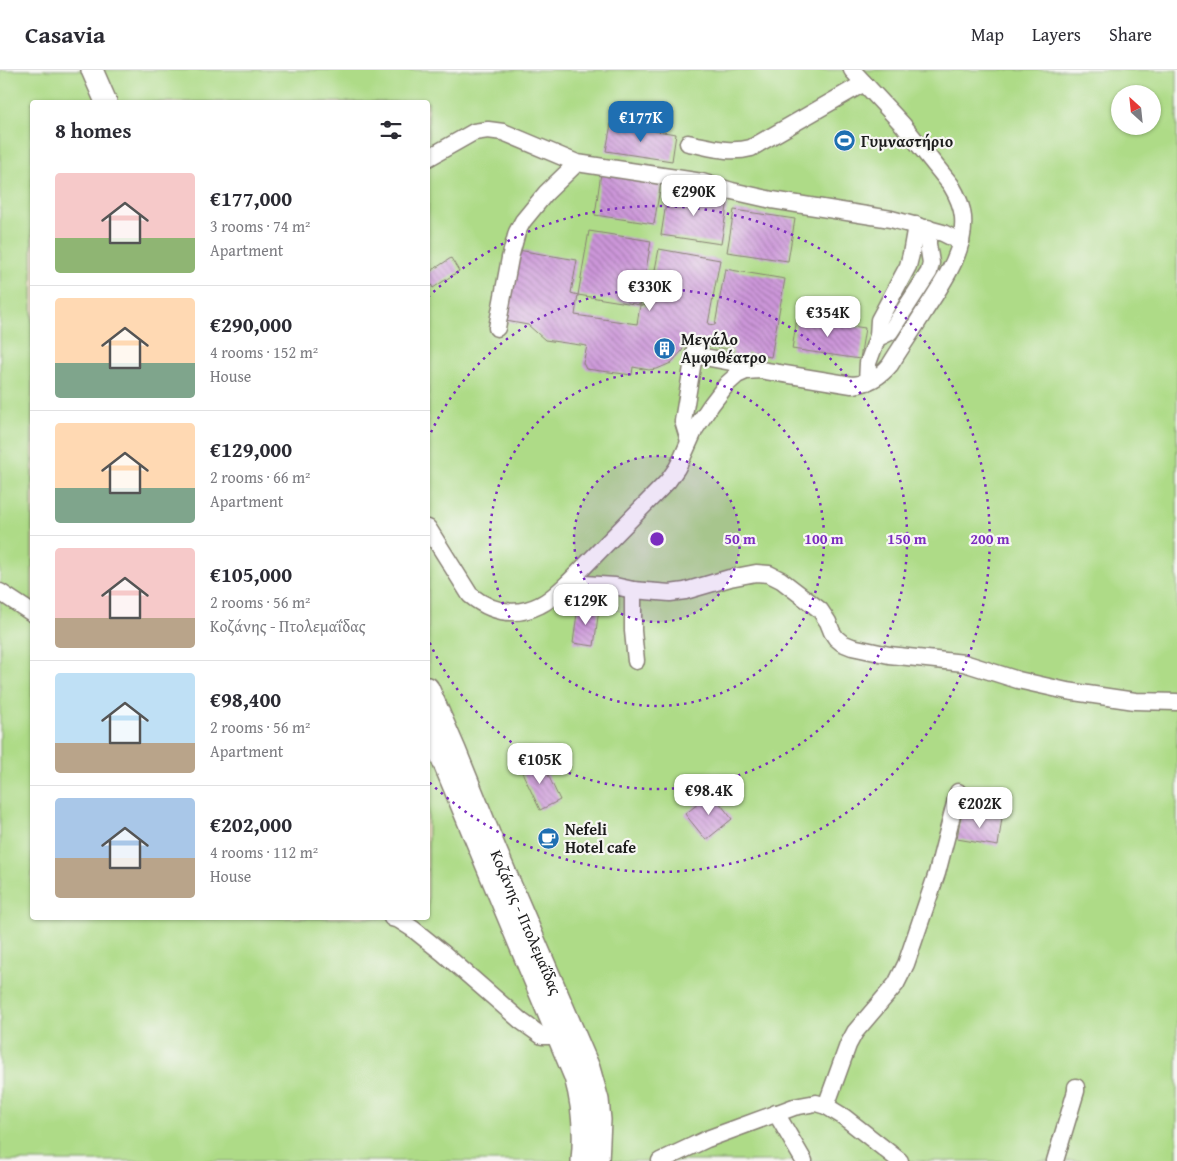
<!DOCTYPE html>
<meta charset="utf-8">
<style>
:root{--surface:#fff;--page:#f2f2f3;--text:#2b2b33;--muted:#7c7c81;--line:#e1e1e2;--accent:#1f6fb2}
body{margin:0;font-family:"Gentium Book Plus",serif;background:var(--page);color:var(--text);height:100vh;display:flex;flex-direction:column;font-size:19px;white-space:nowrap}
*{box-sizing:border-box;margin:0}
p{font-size:16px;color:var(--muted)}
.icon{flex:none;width:28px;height:28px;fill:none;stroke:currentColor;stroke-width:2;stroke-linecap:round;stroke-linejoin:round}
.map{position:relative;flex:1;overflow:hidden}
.sheet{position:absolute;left:30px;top:30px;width:400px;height:820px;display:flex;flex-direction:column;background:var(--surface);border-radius:5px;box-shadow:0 1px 4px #0004}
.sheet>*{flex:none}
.needle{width:32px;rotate:333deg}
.buttons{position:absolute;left:1111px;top:15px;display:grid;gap:10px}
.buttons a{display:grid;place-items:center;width:50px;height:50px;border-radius:50%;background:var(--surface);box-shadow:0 1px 4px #0004;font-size:25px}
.price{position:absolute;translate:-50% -42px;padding:0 11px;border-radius:10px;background:#fff;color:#222;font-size:16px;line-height:32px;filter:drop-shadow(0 1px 2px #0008)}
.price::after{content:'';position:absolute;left:50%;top:30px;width:15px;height:11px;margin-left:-8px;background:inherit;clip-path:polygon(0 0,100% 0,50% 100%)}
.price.selected{background:var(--accent);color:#fff}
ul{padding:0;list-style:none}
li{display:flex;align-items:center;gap:15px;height:125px;padding:0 25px}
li+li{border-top:1px solid var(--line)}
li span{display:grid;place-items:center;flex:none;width:140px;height:100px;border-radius:5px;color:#555}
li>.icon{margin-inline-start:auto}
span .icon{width:60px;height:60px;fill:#fffc;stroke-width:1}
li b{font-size:21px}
h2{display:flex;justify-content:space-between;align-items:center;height:60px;padding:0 25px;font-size:21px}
header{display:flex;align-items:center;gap:30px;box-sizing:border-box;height:70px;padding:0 25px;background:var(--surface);border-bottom:1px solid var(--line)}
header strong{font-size:24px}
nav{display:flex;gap:28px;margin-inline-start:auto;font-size:18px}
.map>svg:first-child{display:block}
</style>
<header>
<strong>Casavia</strong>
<nav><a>Map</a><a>Layers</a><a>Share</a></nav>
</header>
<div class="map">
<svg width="1177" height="1091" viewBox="0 0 1177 1091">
<defs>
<pattern id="building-back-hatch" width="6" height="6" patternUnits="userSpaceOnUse" patternTransform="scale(1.25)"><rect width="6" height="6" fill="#cc96d9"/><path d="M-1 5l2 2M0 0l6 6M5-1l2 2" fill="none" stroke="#a57aaf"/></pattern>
</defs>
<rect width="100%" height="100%" fill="#f6f6f2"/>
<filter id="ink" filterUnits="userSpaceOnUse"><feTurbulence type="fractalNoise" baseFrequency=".02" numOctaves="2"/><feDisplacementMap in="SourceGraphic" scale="10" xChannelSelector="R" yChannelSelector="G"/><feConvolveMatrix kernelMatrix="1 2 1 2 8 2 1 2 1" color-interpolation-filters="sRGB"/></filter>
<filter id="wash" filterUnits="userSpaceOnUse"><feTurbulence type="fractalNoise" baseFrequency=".0096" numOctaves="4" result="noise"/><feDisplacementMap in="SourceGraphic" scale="20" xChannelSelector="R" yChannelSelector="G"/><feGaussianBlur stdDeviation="1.12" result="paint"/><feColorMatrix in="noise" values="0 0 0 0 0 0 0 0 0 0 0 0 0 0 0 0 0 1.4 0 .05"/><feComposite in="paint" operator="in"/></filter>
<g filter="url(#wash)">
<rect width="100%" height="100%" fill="#f2e3ca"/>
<path fill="#aedb87" stroke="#657c52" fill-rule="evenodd" d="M0,0H1177V1091H0ZM1120,24H1152V56H1120ZM32,32H428V848H32Z"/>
<g id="blocks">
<g fill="url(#building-back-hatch)">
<polygon points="611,54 676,64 672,91 606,81"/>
<polygon points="601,103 661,112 654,154 595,145"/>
<polygon points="668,121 728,130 721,174 661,165"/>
<polygon points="734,140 795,149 788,191 727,182"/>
<polygon points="589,161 651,171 640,235 578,225"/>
<polygon points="659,179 720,190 708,254 715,255 725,199 785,209 771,287 747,283 746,290 732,288 733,280 703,275 702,280 688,278 690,268 687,267 682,281 671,293 657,299 649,300 633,297 632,305 586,299 583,293 587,276 545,270 528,255 506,251 518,180 577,190 571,223 578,225 575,245 637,254 640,235 648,236"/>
<polygon points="451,188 459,201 433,218 428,209 428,203"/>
<polygon points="797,248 865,258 860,289 792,279"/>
<polygon points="578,536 599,539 594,576 573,573"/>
<polygon points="541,690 560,730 540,740 521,700"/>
<polygon points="712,723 732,749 706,770 685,744"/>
<polygon points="961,742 1002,748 998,776 957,769"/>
</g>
</g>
</g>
<g filter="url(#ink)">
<use href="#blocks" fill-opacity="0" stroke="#878073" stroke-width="1"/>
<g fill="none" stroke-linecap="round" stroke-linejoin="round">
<defs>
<g id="minor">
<path d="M688,73C710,77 729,84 751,78L864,13"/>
<polyline points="428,88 474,62 488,60 503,62 577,93 702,112 732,121 772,130 891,149 943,163 961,172"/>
<polyline points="497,258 510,188 517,162 523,151 546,123 577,93"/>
<polyline points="878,266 882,266 890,262 929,202 931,193 928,174 928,158"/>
<polyline points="694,285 747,295 746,301"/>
<polyline points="867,312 868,293 878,266 879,250 908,196 911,184 916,155"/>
<polyline points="689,371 683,351 695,279"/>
<path d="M428,458L470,525C491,542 514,548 540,535C551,530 559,521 568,513L668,411L677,398L682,388L695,359L711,335L727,314L737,305L746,301L760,300L852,315C868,314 880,307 890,295C901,277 913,260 924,242C941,215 966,182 963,147C962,136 957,125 951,115L903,55L852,0"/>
<polyline points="568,513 615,516 633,520 670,523 685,521 730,508 756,503 769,504 781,510 820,540 828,552 832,562 836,568 842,573 852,577 889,585 964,593 1018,610 1067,621 1135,631 1177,632"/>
<polyline points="633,520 633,561 636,591"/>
<polyline points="0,522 32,543"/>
<polyline points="392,848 399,850 413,859 443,883 521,951 542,966 558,966"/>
<polyline points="826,1036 848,975 855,962 896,914 906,894 937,803 958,722"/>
<polyline points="776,1043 804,1091"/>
<polyline points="660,1091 707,1069 737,1058 794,1037 816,1033 826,1036 844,1047 900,1091"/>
<polyline points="1055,1091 1076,1021 1076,1017"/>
</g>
<g id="major">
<polyline points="92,0 106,32"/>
<path id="s1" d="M428,618L455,680L496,781L589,998L598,1030L600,1050L598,1091"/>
<path d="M428,655L575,1007C583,1035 585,1062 582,1091"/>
</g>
</defs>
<use href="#minor" stroke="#878073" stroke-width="19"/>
<use href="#major" stroke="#878073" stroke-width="24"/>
<use href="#minor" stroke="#fff" stroke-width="16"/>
<use href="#major" stroke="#fff" stroke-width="21"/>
</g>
</g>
<circle cx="657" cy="469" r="83" fill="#7b2cbf" fill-opacity=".12"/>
<g fill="none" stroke="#7b2cbf" stroke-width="2.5" stroke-dasharray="2.5 5">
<circle cx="657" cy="469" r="83"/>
<circle cx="657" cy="469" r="167"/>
<path d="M428 369A250 250 0 1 1 428 569"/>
<path d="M428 227A333 333 0 1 1 428 711"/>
</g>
<defs>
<symbol id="stadium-disc" viewBox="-11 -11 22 22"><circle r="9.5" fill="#1f6fb2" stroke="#f6f6f2"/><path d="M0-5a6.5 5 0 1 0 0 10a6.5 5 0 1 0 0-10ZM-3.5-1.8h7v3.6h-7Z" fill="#fff"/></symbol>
<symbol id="building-disc" viewBox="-11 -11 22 22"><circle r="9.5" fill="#1f6fb2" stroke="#f6f6f2"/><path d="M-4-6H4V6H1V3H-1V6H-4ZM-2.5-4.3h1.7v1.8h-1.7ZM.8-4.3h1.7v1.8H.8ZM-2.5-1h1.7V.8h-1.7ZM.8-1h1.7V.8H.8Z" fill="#fff"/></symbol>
<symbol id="cafe-disc" viewBox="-11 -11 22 22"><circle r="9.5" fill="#1f6fb2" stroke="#f6f6f2"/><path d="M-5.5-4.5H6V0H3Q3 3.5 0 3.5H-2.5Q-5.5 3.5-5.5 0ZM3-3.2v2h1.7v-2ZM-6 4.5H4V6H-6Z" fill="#fff"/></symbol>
</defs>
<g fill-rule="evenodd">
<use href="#stadium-disc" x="832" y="58" width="25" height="25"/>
<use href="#building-disc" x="652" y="266" width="25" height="25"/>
<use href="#cafe-disc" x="536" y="756" width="25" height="25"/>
</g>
<g text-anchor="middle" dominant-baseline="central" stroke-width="4.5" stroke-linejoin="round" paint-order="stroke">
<g font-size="16" font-weight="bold" fill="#1c1c1c" stroke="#f6f6f2" text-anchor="start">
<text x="861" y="71">Γυμναστήριο</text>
<text x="681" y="269">Μεγάλο<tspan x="681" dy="18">Αμφιθέατρο</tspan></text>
<text x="565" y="759">Nefeli<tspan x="565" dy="18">Hotel cafe</tspan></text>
</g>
<g font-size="16" fill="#1c1c1c" stroke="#f6f6f2">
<text stroke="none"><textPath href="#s1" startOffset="254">Κοζάνης - Πτολεμαΐδας</textPath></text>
</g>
</g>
<circle cx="657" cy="469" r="8" fill="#7b2cbf" stroke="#f6f6f2" stroke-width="2.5"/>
<g font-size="15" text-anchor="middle" font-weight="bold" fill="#7b2cbf" stroke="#f6f6f2" stroke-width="4.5" stroke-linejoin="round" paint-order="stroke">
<text x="740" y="474">50 m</text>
<text x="824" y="474">100 m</text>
<text x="907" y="474">150 m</text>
<text x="990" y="474">200 m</text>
</g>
</svg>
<div class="buttons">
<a><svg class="needle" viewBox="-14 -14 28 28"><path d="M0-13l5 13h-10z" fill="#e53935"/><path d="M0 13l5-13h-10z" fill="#7c7c81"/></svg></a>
</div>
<b class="price selected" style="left:641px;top:73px">€177K</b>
<b class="price" style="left:694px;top:147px">€290K</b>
<b class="price" style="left:650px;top:242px">€330K</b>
<b class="price" style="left:828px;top:268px">€354K</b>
<b class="price" style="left:586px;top:556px">€129K</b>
<b class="price" style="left:540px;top:715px">€105K</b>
<b class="price" style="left:709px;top:746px">€98.4K</b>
<b class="price" style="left:980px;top:759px">€202K</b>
<section class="sheet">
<h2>8 homes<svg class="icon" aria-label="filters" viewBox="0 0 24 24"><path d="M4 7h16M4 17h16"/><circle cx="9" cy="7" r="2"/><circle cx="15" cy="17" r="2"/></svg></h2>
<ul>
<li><span style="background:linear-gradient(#f6c9c9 65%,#8fb573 0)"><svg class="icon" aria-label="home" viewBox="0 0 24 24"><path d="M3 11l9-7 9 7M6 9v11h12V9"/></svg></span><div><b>€177,000</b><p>3 rooms · 74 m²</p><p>Apartment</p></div></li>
<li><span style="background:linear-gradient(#ffd9b3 65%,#7fa58c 0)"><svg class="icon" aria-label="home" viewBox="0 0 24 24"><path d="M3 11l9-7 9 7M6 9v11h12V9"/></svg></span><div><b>€290,000</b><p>4 rooms · 152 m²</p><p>House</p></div></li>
<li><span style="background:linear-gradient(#ffd9b3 65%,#7fa58c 0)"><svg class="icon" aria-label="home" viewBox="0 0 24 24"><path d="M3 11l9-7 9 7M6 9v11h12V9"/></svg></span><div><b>€129,000</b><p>2 rooms · 66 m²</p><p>Apartment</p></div></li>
<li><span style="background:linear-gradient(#f6c9c9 70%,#b9a48a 0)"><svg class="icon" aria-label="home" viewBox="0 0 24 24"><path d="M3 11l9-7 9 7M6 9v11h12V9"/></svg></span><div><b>€105,000</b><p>2 rooms · 56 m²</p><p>Κοζάνης - Πτολεμαΐδας</p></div></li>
<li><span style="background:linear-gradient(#bfe0f5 70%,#b9a48a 0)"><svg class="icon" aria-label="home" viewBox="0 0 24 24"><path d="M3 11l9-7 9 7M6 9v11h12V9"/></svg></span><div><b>€98,400</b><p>2 rooms · 56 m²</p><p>Apartment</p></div></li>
<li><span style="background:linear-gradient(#a9c7e8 60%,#b9a48a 0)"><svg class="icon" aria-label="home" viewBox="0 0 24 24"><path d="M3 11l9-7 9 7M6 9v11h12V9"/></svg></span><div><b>€202,000</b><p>4 rooms · 112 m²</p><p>House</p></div></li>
</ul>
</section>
</div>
